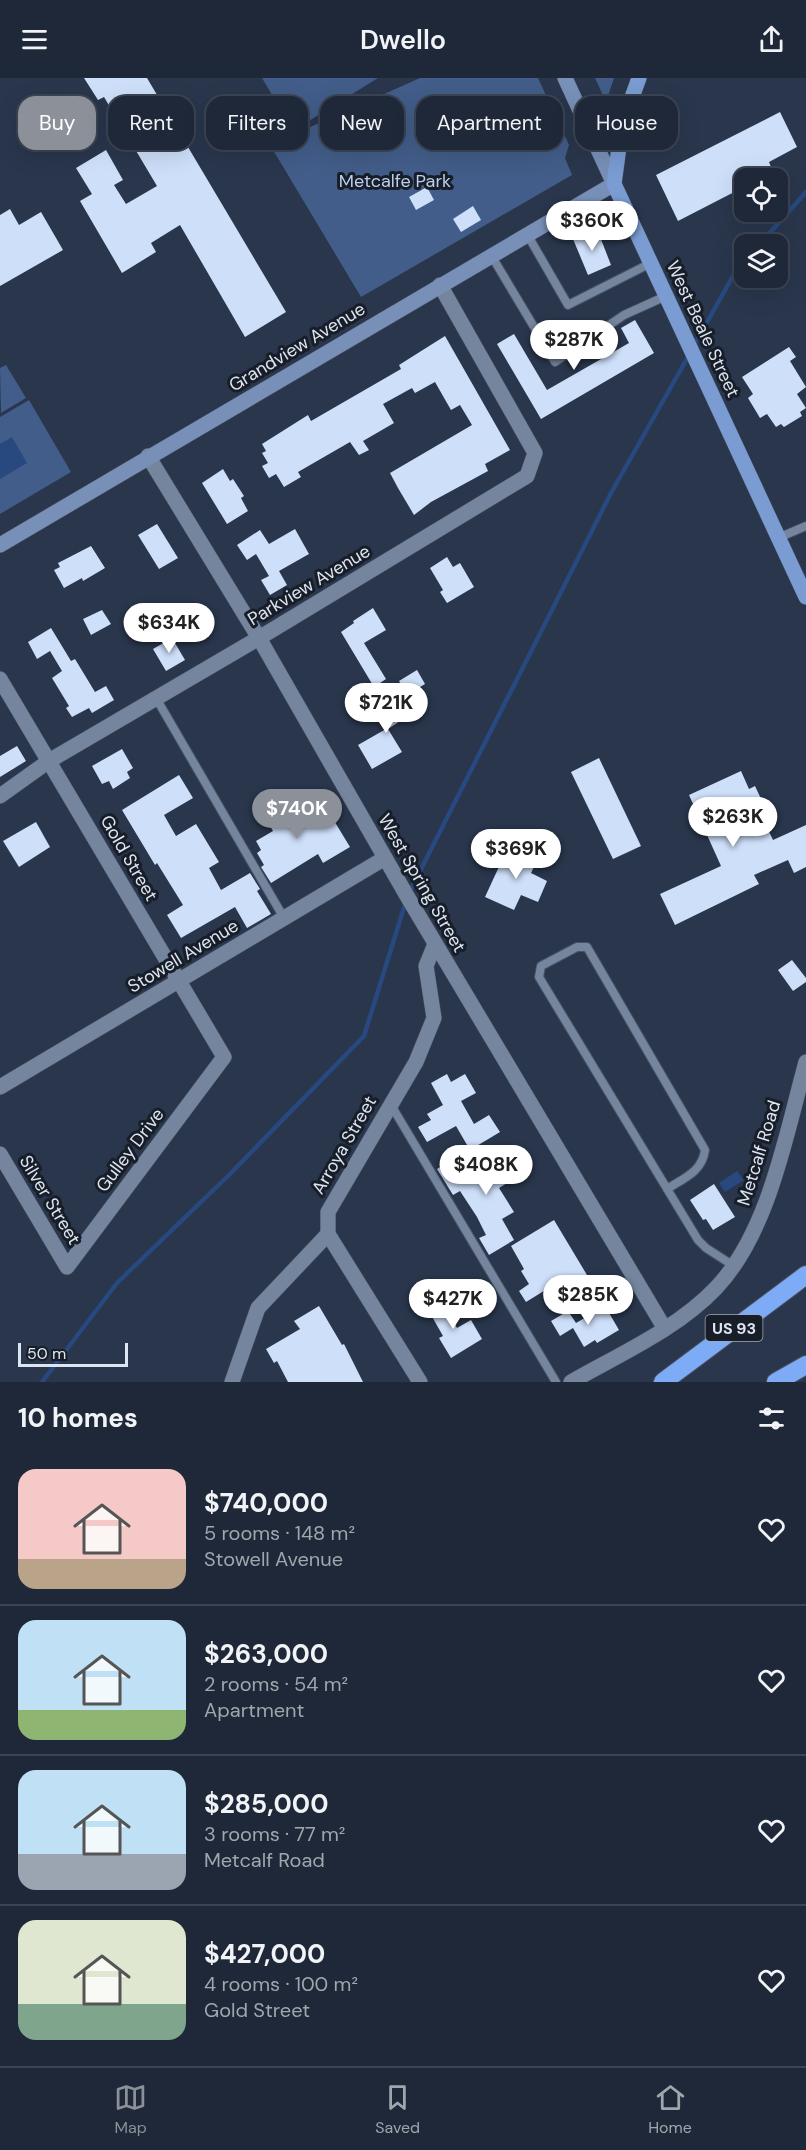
<!DOCTYPE html>
<meta charset="utf-8">
<style>
:root{--surface:#1f2839;--page:#273041;--text:#f1f3f6;--muted:#a1a6ae;--line:#3c4453;--accent:#8c9099}
body{margin:0;font-family:"DM Sans",sans-serif;background:var(--page);color:var(--text);height:100vh;display:flex;flex-direction:column;font-size:22px;white-space:nowrap}
*{box-sizing:border-box;margin:0}
p{font-size:20px;color:var(--muted)}
.icon{flex:none;width:33px;height:33px;fill:none;stroke:currentColor;stroke-width:2;stroke-linecap:round;stroke-linejoin:round}
.map{position:relative;height:1304px;overflow:hidden}
.details{display:flex;flex-direction:column;background:var(--surface);flex:1}
.details>*{flex:none}
.top-card{position:absolute;left:18px;top:18px;width:771px;height:54px;display:flex;gap:12px}
.buttons{position:absolute;left:734px;top:90px;display:grid;gap:12px}
.buttons a{display:grid;place-items:center;width:54px;height:54px;border-radius:12px;background:var(--surface);box-shadow:0 6px 24px #0002,0 0 0 2px var(--line);font-size:30px}
.scale{position:absolute;left:18px;bottom:15px;width:110px;box-sizing:border-box;padding-left:6px;border:3px solid #dde5f3;border-top:0;font-size:16px;line-height:21px;white-space:nowrap;color:#dde5f3;-webkit-text-stroke:4px #181e28;paint-order:stroke}
.price{position:absolute;translate:-50% -51px;padding:0 14px;border-radius:21px;background:#fff;color:#222;font-size:20px;line-height:39px;filter:drop-shadow(0 2px 3px #0008)}
.price::after{content:'';position:absolute;left:50%;top:36px;width:18px;height:14px;margin-left:-9px;background:inherit;clip-path:polygon(0 0,100% 0,50% 100%)}
.price.active{background:var(--accent);color:#fff}
ul{padding:0;list-style:none}
li{display:flex;align-items:center;gap:18px;height:150px;padding:0 18px}
li+li{border-top:2px solid var(--line)}
li span{display:grid;place-items:center;flex:none;width:168px;height:120px;border-radius:18px;color:#555}
li>.icon{margin-inline-start:auto}
span .icon{width:72px;height:72px;fill:#fffc;stroke-width:1}
li b{font-size:26px}
h2{display:flex;justify-content:space-between;align-items:center;height:72px;padding:0 18px;font-size:26px}
.pill{padding:0 21px;border-radius:18px;background:var(--surface);box-shadow:0 6px 24px #0002,0 0 0 2px var(--line);font-size:21px;line-height:54px}
.pill.active{background:var(--accent);color:#fff}
header{display:flex;justify-content:space-between;align-items:center;height:78px;padding:0 18px;background:var(--surface);font-size:27px;font-weight:600}
.dock{display:flex;justify-content:space-around;align-items:center;height:84px;border-top:2px solid var(--line);background:var(--surface);font-size:16px;color:var(--muted)}
.dock a{display:grid;justify-items:center;gap:3px}
.dock .active{color:var(--accent)}
.map>svg:first-child{display:block}
</style>
<header><svg class="icon" aria-label="menu" viewBox="0 0 24 24"><path d="M4 6h16M4 12h16M4 18h16"/></svg>Dwello<svg class="icon" aria-label="share" viewBox="0 0 24 24"><path d="M12 15V3M7 8l5-5 5 5M5 13v7h14v-7"/></svg></header>
<div class="map">
<svg width="806" height="1304" viewBox="0 0 806 1304">
<rect width="100%" height="100%" fill="#29364c"/>
<g fill="#425d89">
<polygon points="262,0 378,0 304,46 287,42"/>
<polygon points="420,0 538,0 569,67 565,80 572,97 361,219 270,67"/>
<polygon points="595,0 614,0 606,24"/>
<polygon points="6,287 26,320 1,335 0,290"/>
<polygon points="29,322 71,394 0,436 0,339"/>
</g>
<g fill="#284980">
<polygon points="12,359 27,385 0,401 0,366"/>
<polygon points="737,1093 744,1102 725,1114 719,1105"/>
</g>
<g fill="none" stroke-linecap="round" stroke-linejoin="round">
<g stroke="#284980" stroke-width="4.5">
<polyline points="760,166 806,114"/>
<polyline points="693,269 733,198 744,185"/>
<polyline points="409,815 611,415 689,277"/>
<polyline points="42,1304 117,1205 229,1097 364,958 406,823"/>
</g>
</g>
<g fill="#cedff9">
<polygon points="84,0 147,0 286,234 245,259 180,147 151,165 156,174 122,195 80,123 92,116 76,90 106,72 123,102 114,107 126,126 157,108 104,19 98,22"/>
<polygon points="780,34 797,69 769,84 773,94 761,100 744,100 744,109 678,143 656,97"/>
<polygon points="427,109 434,122 416,132 409,119"/>
<polygon points="473,128 481,142 461,154 453,141"/>
<polygon points="10,131 19,147 41,134 63,172 0,208 0,137"/>
<polygon points="597,151 611,187 588,197 573,161"/>
<polygon points="635,242 654,275 541,341 497,266 514,256 547,312 629,265 621,250"/>
<polygon points="445,258 510,372 485,386 488,393 431,424 414,437 398,410 390,395 472,347 460,327 451,332 435,304 415,315 412,310 383,326 394,345 363,363 369,372 359,377 350,364 298,394 301,399 284,409 276,396 269,400 262,388 268,385 262,375 266,373 262,366 308,337 311,343 401,291 399,287"/>
<polygon points="789,269 796,279 790,283 806,309 797,316 806,330 800,334 802,338 784,349 781,346 776,349 767,336 760,340 748,320 753,316 742,299"/>
<polygon points="223,391 230,403 233,401 244,418 241,420 248,433 227,446 202,405"/>
<polygon points="157,446 178,480 159,491 138,457"/>
<polygon points="295,451 309,476 279,493 287,507 270,517 261,502 269,498 256,476 247,482 237,467 260,452 269,466"/>
<polygon points="91,468 105,490 83,503 82,500 64,510 54,492 60,489 58,485"/>
<polygon points="447,479 453,489 460,485 474,509 447,525 440,514 443,512 430,490"/>
<polygon points="373,530 386,552 364,565 386,601 374,609 341,554 354,545 353,543"/>
<polygon points="102,532 111,546 91,557 83,541"/>
<polygon points="51,550 71,583 75,581 95,614 106,608 114,622 92,635 89,630 72,639 66,630 69,628 52,600 62,593 50,573 37,581 28,564"/>
<polygon points="172,560 185,582 166,593 153,571"/>
<polygon points="417,592 425,606 407,617 399,603"/>
<polygon points="407,617 415,630 405,636 406,639 388,651 402,674 372,691 358,667 386,651 378,638 386,633 385,630"/>
<polygon points="17,668 26,683 0,699 0,678"/>
<polygon points="122,671 133,690 127,694 130,700 113,711 109,703 102,706 92,688"/>
<polygon points="599,680 641,768 613,781 571,694"/>
<polygon points="741,693 749,711 755,708 763,725 757,728 773,762 806,747 806,789 794,795 788,782 754,797 759,806 675,847 660,816 721,788 689,717"/>
<polygon points="179,697 193,720 164,737 176,758 196,746 219,784 209,790 221,812 250,795 260,811 257,813 271,836 247,850 235,829 181,860 167,837 183,827 157,785 155,787 122,732"/>
<polygon points="277,720 291,743 314,729 324,746 333,741 350,769 323,785 318,776 271,805 261,789 264,787 257,775 261,772 256,763 273,753 260,731"/>
<polygon points="36,744 50,769 19,789 3,763"/>
<polygon points="509,767 538,781 531,795 547,803 538,824 521,817 514,832 485,819"/>
<polygon points="792,882 806,900 806,904 793,913 778,892"/>
<polygon points="447,996 451,1004 465,996 476,1015 461,1023 474,1046 489,1037 500,1054 470,1072 456,1048 427,1064 418,1049 431,1042 427,1036 443,1027 431,1005"/>
<polygon points="513,1074 525,1094 499,1110 514,1134 502,1141 514,1162 489,1177 479,1160 486,1157 477,1139 460,1113 453,1117 437,1091 460,1077 473,1099"/>
<polygon points="714,1106 735,1139 713,1152 706,1141 703,1142 690,1122"/>
<polygon points="554,1142 593,1207 562,1225 552,1208 526,1224 519,1213 529,1206 521,1193 524,1191 511,1168"/>
<polygon points="441,1220 457,1250 471,1242 482,1261 451,1280 439,1260 443,1258 426,1228"/>
<polygon points="319,1228 342,1267 344,1266 363,1304 288,1304 277,1283 274,1285 266,1271 300,1251 294,1243"/>
<polygon points="605,1228 619,1252 597,1265 595,1262 584,1269 573,1250 560,1258 551,1243 568,1233 576,1245"/>
</g>
<g fill="none" stroke-linecap="round" stroke-linejoin="round">
<defs>
<g id="lane">
<polyline points="527,156 568,227 651,185"/>
<polyline points="491,177 555,284 624,237 666,218"/>
<polyline points="778,460 806,448"/>
<polyline points="156,620 284,840"/>
<polyline points="391,1027 556,1304"/>
<path d="M667,1111C684,1100 702,1094 705,1072L587,869H577L541,888L539,899L698,1162L706,1170L734,1188"/>
</g>
<g id="street">
<polyline points="148,378 259,560 407,818 665,1251"/>
<polyline points="0,601 224,979 67,1189 0,1076"/>
<polyline points="0,718 49,683 259,560 527,398 535,375 440,207"/>
<polyline points="0,1009 385,780"/>
<polyline points="328,1156 420,1304"/>
<polyline points="232,1304 258,1230 328,1156 328,1134 416,984 434,940 426,888 435,866"/>
<path d="M571,1304C620,1276 677,1251 716,1210C769,1154 786,1056 806,984"/>
</g>
<polyline id="secondary" points="0,467 614,106 565,0"/>
<polyline id="primary" points="639,0 622,47 614,106 806,519"/>
<g id="highway">
<polyline points="663,1304 806,1197"/>
<polyline points="776,1304 806,1287"/>
</g>
</defs>
<use href="#lane" stroke="#475263" stroke-width="10"/>
<use href="#street" stroke="#475263" stroke-width="16"/>
<use href="#secondary" stroke="#475263" stroke-width="16"/>
<use href="#primary" stroke="#475263" stroke-width="16"/>
<use href="#highway" stroke="#475263" stroke-width="20"/>
<use href="#lane" stroke="#75859e" stroke-width="8"/>
<use href="#street" stroke="#75859e" stroke-width="15"/>
<use href="#secondary" stroke="#7890b8" stroke-width="15"/>
<use href="#primary" stroke="#7a9cd2" stroke-width="15"/>
<use href="#highway" stroke="#7eabf5" stroke-width="18"/>
</g>
<g text-anchor="middle" dominant-baseline="central" stroke-width="6" stroke-linejoin="round" paint-order="stroke">
<rect fill="#181e28" stroke="#a2a9b6" stroke-width="1.5" x="705.5" y="1237" width="57" height="26" rx="4.5"/>
<g font-size="16" font-weight="bold" fill="#dde5f3">
<text x="734" y="1250">US 93</text>
</g>
<g font-size="18" fill="#bacff0" stroke="#181e28">
<text x="395" y="103">Metcalfe Park</text>
</g>
<g font-size="18" fill="#dde5f3" stroke="#181e28">
<text transform="translate(703 251) rotate(65)">West Beale Street</text>
<text transform="translate(297 269) rotate(-31)">Grandview Avenue</text>
<text transform="translate(309 507) rotate(-31)">Parkview Avenue</text>
<text transform="translate(129 780) rotate(60)">Gold Street</text>
<text transform="translate(422 805) rotate(60)">West Spring Street</text>
<text transform="translate(183 878) rotate(-31)">Stowell Avenue</text>
<text transform="translate(344 1067) rotate(-60)">Arroya Street</text>
<text transform="translate(130 1072) rotate(-53)">Gulley Drive</text>
<text transform="translate(759 1075) rotate(-73)">Metcalf Road</text>
<text transform="translate(50 1122) rotate(59)">Silver Street</text>
</g>
</g>
</svg>
<div class="buttons">
<a><svg class="icon" aria-label="locate" viewBox="0 0 24 24"><circle cx="12" cy="12" r="6"/><path d="M12 2v4M12 18v4M2 12h4M18 12h4"/></svg></a>
<a><svg class="icon" aria-label="layers" viewBox="0 0 24 24"><path d="M12 4l9 5-9 5-9-5zM3 14l9 5 9-5"/></svg></a>
</div>
<div class="scale">50 m</div>
<b class="price" style="left:592px;top:174px">$360K</b>
<b class="price" style="left:574px;top:293px">$287K</b>
<b class="price" style="left:169px;top:576px">$634K</b>
<b class="price" style="left:386px;top:656px">$721K</b>
<b class="price active" style="left:297px;top:762px">$740K</b>
<b class="price" style="left:733px;top:770px">$263K</b>
<b class="price" style="left:516px;top:802px">$369K</b>
<b class="price" style="left:486px;top:1118px">$408K</b>
<b class="price" style="left:588px;top:1248px">$285K</b>
<b class="price" style="left:453px;top:1252px">$427K</b>
<div class="top-card">
<a class="pill active">Buy</a>
<a class="pill">Rent</a>
<a class="pill">Filters</a>
<a class="pill">New</a>
<a class="pill">Apartment</a>
<a class="pill">House</a>
</div>
</div>
<section class="details">
<h2>10 homes<svg class="icon" aria-label="filters" viewBox="0 0 24 24"><path d="M4 7h16M4 17h16"/><circle cx="9" cy="7" r="2"/><circle cx="15" cy="17" r="2"/></svg></h2>
<ul>
<li><span style="background:linear-gradient(#f6c9c9 75%,#b9a48a 0)"><svg class="icon" aria-label="home" viewBox="0 0 24 24"><path d="M3 11l9-7 9 7M6 9v11h12V9"/></svg></span><div><b>$740,000</b><p>5 rooms · 148 m²</p><p>Stowell Avenue</p></div><svg class="icon" aria-label="heart" viewBox="0 0 24 24"><path d="M12 20l-8-8c-3-5 5-10 8-4 3-6 11-1 8 4z"/></svg></li>
<li><span style="background:linear-gradient(#bfe0f5 75%,#8fb573 0)"><svg class="icon" aria-label="home" viewBox="0 0 24 24"><path d="M3 11l9-7 9 7M6 9v11h12V9"/></svg></span><div><b>$263,000</b><p>2 rooms · 54 m²</p><p>Apartment</p></div><svg class="icon" aria-label="heart" viewBox="0 0 24 24"><path d="M12 20l-8-8c-3-5 5-10 8-4 3-6 11-1 8 4z"/></svg></li>
<li><span style="background:linear-gradient(#bfe0f5 70%,#9aa5b1 0)"><svg class="icon" aria-label="home" viewBox="0 0 24 24"><path d="M3 11l9-7 9 7M6 9v11h12V9"/></svg></span><div><b>$285,000</b><p>3 rooms · 77 m²</p><p>Metcalf Road</p></div><svg class="icon" aria-label="heart" viewBox="0 0 24 24"><path d="M12 20l-8-8c-3-5 5-10 8-4 3-6 11-1 8 4z"/></svg></li>
<li><span style="background:linear-gradient(#dfe7d0 70%,#7fa58c 0)"><svg class="icon" aria-label="home" viewBox="0 0 24 24"><path d="M3 11l9-7 9 7M6 9v11h12V9"/></svg></span><div><b>$427,000</b><p>4 rooms · 100 m²</p><p>Gold Street</p></div><svg class="icon" aria-label="heart" viewBox="0 0 24 24"><path d="M12 20l-8-8c-3-5 5-10 8-4 3-6 11-1 8 4z"/></svg></li>
</ul>
</section>
<nav class="dock">
<a class="active"><svg class="icon" aria-label="map" viewBox="0 0 24 24"><path d="M3 6l6-2 6 2 6-2v14l-6 2-6-2-6 2zM9 4v14M15 6v14"/></svg>Map</a>
<a><svg class="icon" aria-label="saved" viewBox="0 0 24 24"><path d="M7 4h10v16l-5-4-5 4z"/></svg>Saved</a>
<a><svg class="icon" aria-label="home" viewBox="0 0 24 24"><path d="M3 11l9-7 9 7M6 9v11h12V9"/></svg>Home</a>
</nav>
